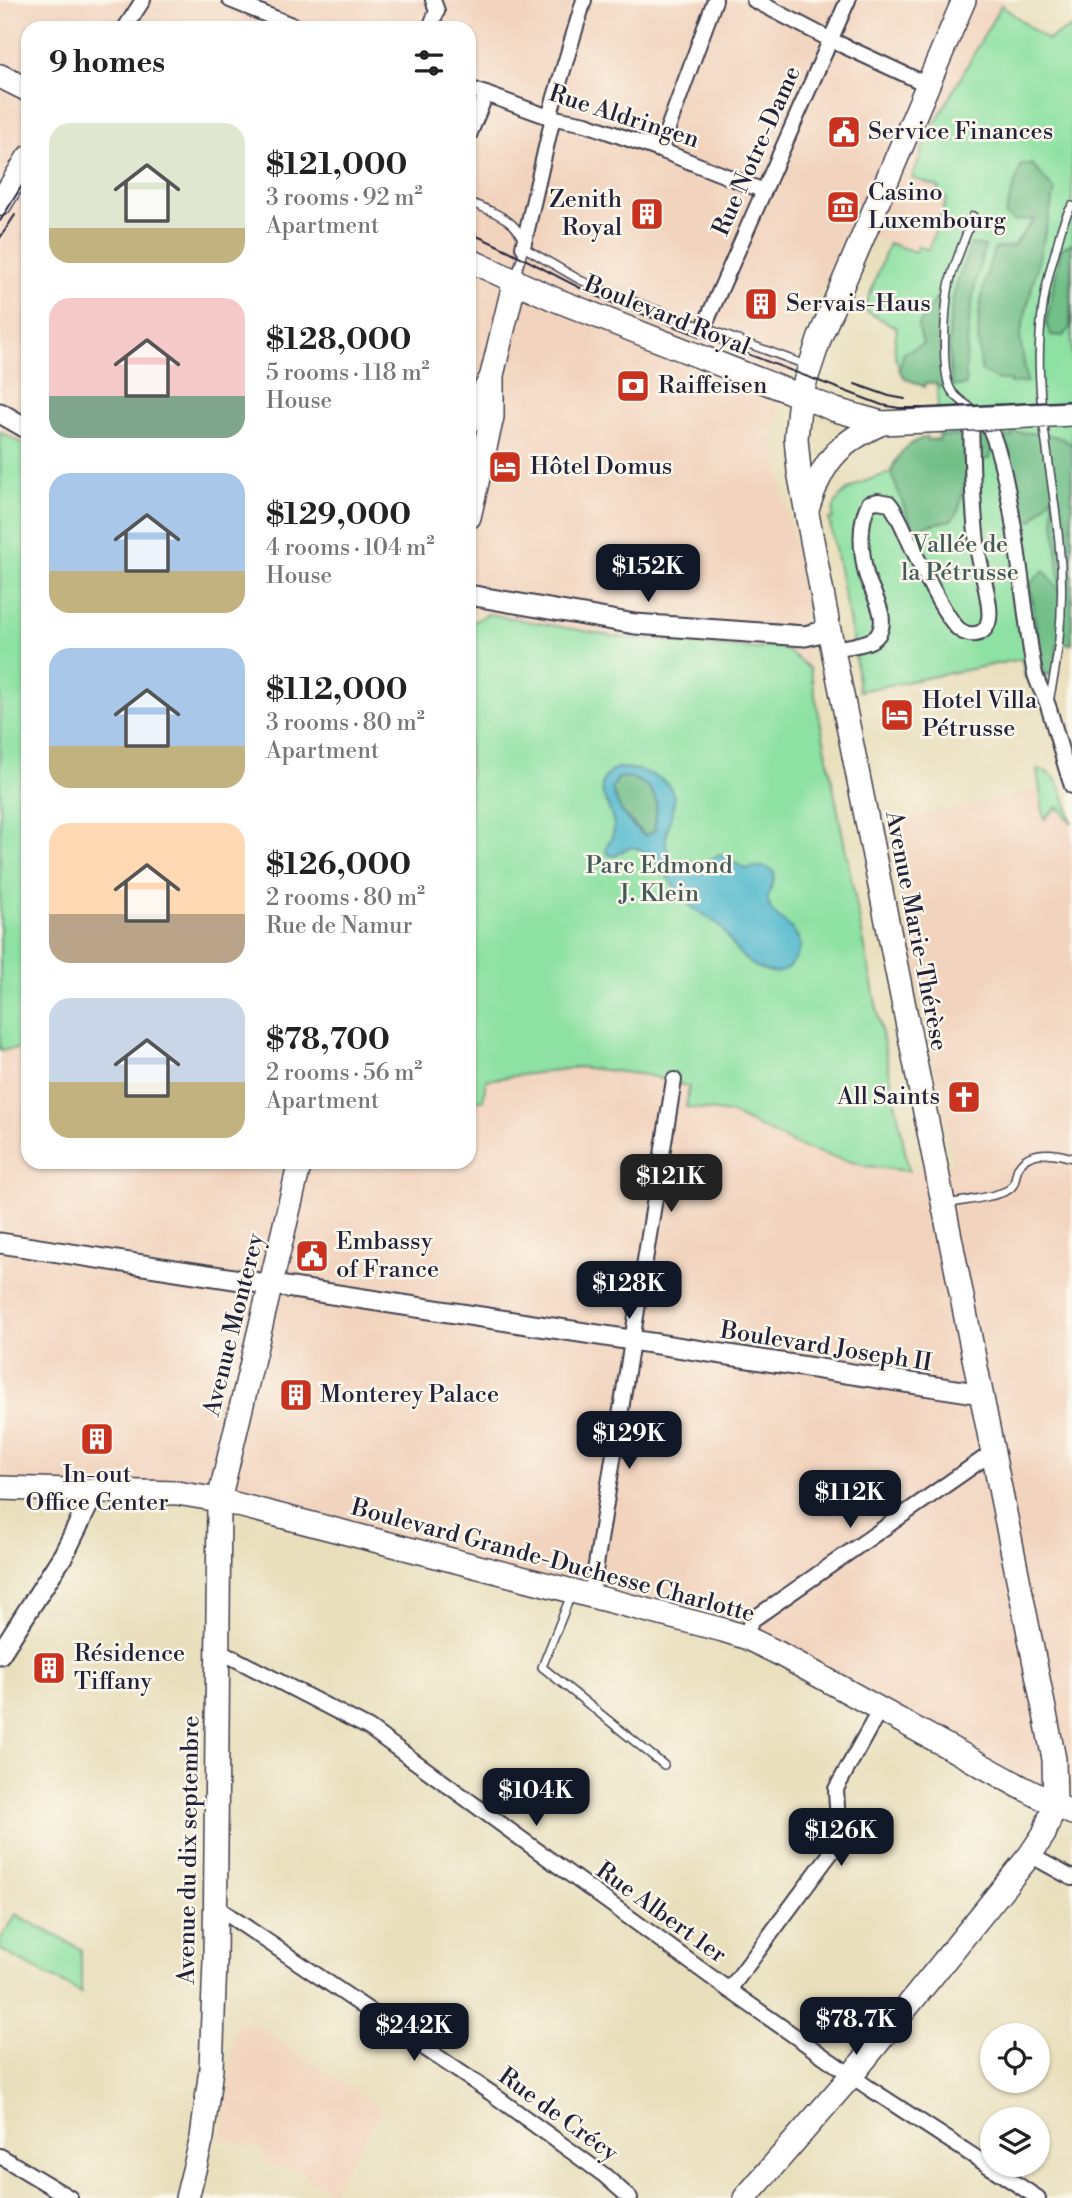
<!DOCTYPE html>
<meta charset="utf-8">
<style>
:root{--surface:#fff;--page:#f2f2f2;--text:#222;--muted:#767676;--accent:#111827}
body{margin:0;font-family:"Libre Bodoni",serif;background:var(--page);color:var(--text);height:100vh;display:flex;flex-direction:column;font-size:26px;white-space:nowrap}
*{box-sizing:border-box;margin:0}
p{font-size:23px;color:var(--muted)}
.icon{flex:none;width:38px;height:38px;fill:none;stroke:currentColor;stroke-width:2;stroke-linecap:round;stroke-linejoin:round}
.map{position:relative;flex:1;overflow:hidden}
.details{position:absolute;left:21px;top:21px;width:455px;height:1148px;display:flex;flex-direction:column;background:var(--surface);border-radius:21px;box-shadow:0 2px 5px #0004}
.details>*{flex:none}
.controls{position:absolute;left:980px;top:2023px;display:grid;gap:14px}
.controls a{display:grid;place-items:center;width:70px;height:70px;border-radius:50%;background:var(--surface);box-shadow:0 2px 5px #0004;font-size:35px}
.price{position:absolute;translate:-50% -60px;padding:0 16px;border-radius:14px;background:var(--accent);color:#fff;font-size:23px;line-height:46px;filter:drop-shadow(0 2px 4px #0008)}
.price::after{content:'';position:absolute;left:50%;top:42px;width:21px;height:16px;margin-left:-10px;background:inherit;clip-path:polygon(0 0,100% 0,50% 100%)}
.price.current{background:#222;color:#fff}
ul{padding:0;list-style:none}
li{display:flex;align-items:center;gap:21px;height:175px;padding:0 28px}
li span{display:grid;place-items:center;flex:none;width:196px;height:140px;border-radius:21px;color:#555}
li>.icon{margin-inline-start:auto}
span .icon{width:84px;height:84px;fill:#fffc;stroke-width:1}
li b{font-size:30px}
h2{display:flex;justify-content:space-between;align-items:center;height:84px;padding:0 28px;font-size:30px}
.map>svg:first-child{display:block}
</style>
<div class="map">
<svg width="1072" height="2198" viewBox="0 0 1072 2198">
<rect width="100%" height="100%" fill="#fbf7ec"/>
<filter id="ink" filterUnits="userSpaceOnUse"><feTurbulence type="fractalNoise" baseFrequency=".0143" numOctaves="2"/><feDisplacementMap in="SourceGraphic" scale="14" xChannelSelector="R" yChannelSelector="G"/><feConvolveMatrix kernelMatrix="1 2 1 2 8 2 1 2 1" color-interpolation-filters="sRGB"/></filter>
<filter id="wash" filterUnits="userSpaceOnUse"><feTurbulence type="fractalNoise" baseFrequency=".00686" numOctaves="4" result="noise"/><feDisplacementMap in="SourceGraphic" scale="28" xChannelSelector="R" yChannelSelector="G"/><feGaussianBlur stdDeviation="1.57" result="paint"/><feColorMatrix in="noise" values="0 0 0 0 0 0 0 0 0 0 0 0 0 0 0 0 0 1.4 0 .05"/><feComposite in="paint" operator="in"/></filter>
<g filter="url(#wash)">
<rect width="100%" height="100%" fill="#e9dfbc"/>
<g fill="#f2d4be">
<polygon points="0,0 1005,0 927,138 913,177 939,187 947,198 928,250 915,253 847,228 806,323 771,432 807,606 802,616 810,669 782,647 766,646 759,649 618,637 469,610 469,28 28,28 28,446 0,432"/>
<polygon points="1040,790 1044,818 1058,807 1072,823 1072,1813 778,1653 250,1508 0,1488 0,1050 28,1048 28,1162 469,1162 469,1097 483,1100 486,1080 579,1067 647,1075 689,1087 687,1107 730,1113 801,1147 909,1171 953,1163 887,823"/>
<polygon points="234,2026 256,2026 383,2109 331,2192 301,2172 263,2162 264,2150 221,2139 229,2092"/>
</g>
<g fill="#8de1a2" stroke="#58826e" stroke-width="2">
<path d="M1001,5L1047,40L1072,27V644L1058,643L1055,674L1025,678L1022,659L859,691L854,645L829,519L833,518C830,489 870,479 890,473C897,454 907,443 927,437V440L939,439L937,383H925V387C896,378 891,355 897,328L864,310L889,243L915,252L918,246L928,250L947,199L937,194L939,187L912,178L927,138Z"/>
<polygon points="0,432 28,446 28,1048 0,1050"/>
<path d="M488,614L618,637L759,649C780,639 794,656 810,669L909,1171L866,1166L830,1156L801,1147L730,1113L686,1107L689,1087L647,1075L579,1067L486,1080L483,1101L469,1097V624Z"/>
<path d="M1037,770C1061,770 1066,804 1072,823L1058,807L1044,819Z"/>
<polygon points="15,1914 81,1949 81,1993 0,1950 0,1941"/>
</g>
<g fill="#72bf88" stroke="#4a7062" stroke-width="2">
<path d="M1032,164L1055,191L1020,337L1027,382L1010,383V380H998L982,371C973,328 981,290 994,249L1013,246L1035,219L1014,221L1005,215L1021,165Z"/>
<polygon points="1072,243 1070,328 1063,336 1051,335 1046,324 1061,249"/>
<path d="M971,244L985,246C971,293 965,337 966,385L953,386C947,361 948,316 955,291C959,275 966,260 971,244Z"/>
<polygon points="936,299 942,301 941,349 945,386 937,387 936,383 925,383 925,387 905,378 899,370 904,353 923,344 918,326"/>
<path d="M1012,433C1031,432 1058,432 1072,445V644L1058,643L1055,674L1043,675L1030,584L1044,570L1061,593L1052,496L1032,521L1020,517L995,442L990,458L982,460L972,457L958,511L951,520L913,529L891,473C897,454 907,443 927,437V440H939L940,436L1000,434L1001,437H1012Z"/>
<path d="M628,777C659,787 659,802 654,831L645,836L617,806L612,789L618,778Z"/>
</g>
<path fill="#4fb8cd" stroke="#386d84" stroke-width="2" fill-rule="evenodd" d="M617,768C636,768 675,776 674,801C673,814 666,827 666,840C665,850 671,857 676,865C696,872 703,865 719,854L746,869C757,866 765,865 774,872C777,884 764,893 769,905C774,921 794,921 801,946C798,954 794,964 787,969C773,979 749,965 739,953C732,945 728,935 720,927C710,916 695,912 685,901C671,886 658,856 639,849C629,845 623,851 615,856L607,854L606,847C610,841 614,835 614,827C613,803 585,785 617,768ZM628,777C659,787 659,801 654,831L645,836C629,825 618,808 612,789L618,778Z"/>
</g>
<g filter="url(#ink)">
<g fill="none" stroke-linecap="round" stroke-linejoin="round">
<defs>
<g id="lane">
<path d="M469,202C489,210 524,221 523,248C523,256 518,267 516,276"/>
<polyline points="523,247 580,280 616,295 806,365"/>
<path d="M971,408C964,403 956,398 951,390C940,371 945,299 951,277C957,257 966,236 973,216"/>
<path d="M1049,702C1060,651 1065,595 1059,542C1049,440 1023,360 1054,256C1059,239 1062,220 1072,206"/>
<path d="M948,1204C965,1200 991,1198 1006,1191C1017,1186 1014,1177 1018,1168C1027,1149 1055,1152 1072,1158"/>
<polyline points="571,1595 542,1667 664,1765"/>
</g>
<g id="street">
<polyline points="230,0 299,28"/>
<polyline points="754,0 831,40 928,85"/>
<polyline points="125,28 143,0"/>
<polyline points="430,28 437,11 433,0"/>
<polyline points="469,88 549,117 586,124 660,150 764,191"/>
<polyline points="549,117 584,0"/>
<polyline points="469,135 486,94"/>
<polyline points="660,150 715,0"/>
<polyline points="523,247 553,117"/>
<polyline points="707,320 848,0"/>
<path d="M980,415C1012,441 1024,626 1035,674C1038,686 1046,697 1049,709C1057,734 1063,760 1072,786"/>
<path d="M833,649C846,646 866,646 876,637C892,620 871,592 866,574C861,552 858,524 869,503L878,501L889,503C899,515 904,530 911,545C922,568 938,604 954,624C964,638 986,639 989,619C992,604 980,568 978,551C972,505 972,459 971,413"/>
<polyline points="591,1596 674,1080"/>
<polyline points="745,1637 752,1620 993,1452"/>
<polyline points="218,1650 369,1728 729,1990 869,2088 1038,2198"/>
<polyline points="1030,1855 1072,1878"/>
<polyline points="215,1906 491,2093 604,2175 630,2198"/>
<polyline points="729,1990 839,1842 836,1789 880,1709"/>
<polyline points="0,2156 70,2198"/>
</g>
<g id="secondary">
<polyline points="0,413 28,429"/>
<polyline points="469,595 635,624 805,636 829,630"/>
<polyline points="0,1243 982,1394"/>
<polyline points="0,1654 64,1554 95,1491"/>
</g>
<g id="primary">
<polyline points="0,76 28,90"/>
<polyline points="0,204 28,158"/>
<polyline points="469,260 554,299 836,410 882,423 926,421"/>
<polyline points="469,421 491,378"/>
<path d="M808,507C822,462 839,442 882,423"/>
<polyline points="469,517 492,417 492,375 515,280"/>
<polyline points="0,1488 177,1493 219,1500 723,1630 745,1637 778,1653 1021,1787 1072,1813"/>
<polyline points="187,2198 202,2138 211,2069 215,1961 219,1500 300,1162"/>
<polyline points="745,2198 851,2076 1030,1855 1044,1834 1055,1804 1054,1759 829,630 799,471 796,438 800,397 820,337 964,0"/>
</g>
</defs>
<use href="#lane" stroke="#403e4e" stroke-width="10"/>
<use href="#street" stroke="#403e4e" stroke-width="18"/>
<use href="#secondary" stroke="#403e4e" stroke-width="23"/>
<use href="#primary" stroke="#403e4e" stroke-width="26"/>
<use href="#lane" stroke="#fff" stroke-width="7"/>
<use href="#street" stroke="#fff" stroke-width="14"/>
<use href="#secondary" stroke="#fff" stroke-width="19"/>
<use href="#primary" stroke="#fff" stroke-width="23"/>
<g stroke="#22223b" stroke-width="2">
<polyline points="0,221 28,176"/>
<path d="M469,233C519,252 563,283 613,303L882,405L899,408H925L1072,401"/>
<polyline points="0,238 15,215"/>
<polyline points="855,384 889,396 905,399"/>
</g>
<defs>
<polyline id="primary-bridge" points="926,421 1072,414"/>
</defs>
<use href="#primary-bridge" stroke="#403e4e" stroke-width="26" stroke-linecap="butt"/>
<use href="#primary-bridge" stroke="#fff" stroke-width="23"/>
</g>
</g>
<defs>
<symbol id="civic-square" viewBox="-11 -11 22 22"><rect x="-9" y="-9" width="18" height="18" rx="4" fill="#c8321e" stroke="#fbf7ec"/><path d="M-.6-6.5H3V-4.5H.6V-3L4-1V1h2V6H-6V1h2V-1L-.6-3ZM-1.2 2.5V6h2.4V2.5Z" fill="#fff"/></symbol>
<symbol id="museum-square" viewBox="-11 -11 22 22"><rect x="-9" y="-9" width="18" height="18" rx="4" fill="#c8321e" stroke="#fbf7ec"/><path d="M0-6L6-3V-2H-6V-3ZM-5-1h2V3h-2ZM-1-1h2V3h-2ZM3-1h2V3H3ZM-6 4H6V6H-6Z" fill="#fff"/></symbol>
<symbol id="building-square" viewBox="-11 -11 22 22"><rect x="-9" y="-9" width="18" height="18" rx="4" fill="#c8321e" stroke="#fbf7ec"/><path d="M-4-6H4V6H1V3H-1V6H-4ZM-2.5-4.3h1.7v1.8h-1.7ZM.8-4.3h1.7v1.8H.8ZM-2.5-1h1.7V.8h-1.7ZM.8-1h1.7V.8H.8Z" fill="#fff"/></symbol>
<symbol id="bank-square" viewBox="-11 -11 22 22"><rect x="-9" y="-9" width="18" height="18" rx="4" fill="#c8321e" stroke="#fbf7ec"/><path d="M-6-4H6V4H-6ZM0-2.3a2.3 2.3 0 1 0 0 4.6a2.3 2.3 0 1 0 0-4.6Z" fill="#fff"/></symbol>
<symbol id="hotel-square" viewBox="-11 -11 22 22"><rect x="-9" y="-9" width="18" height="18" rx="4" fill="#c8321e" stroke="#fbf7ec"/><path d="M-6-4.5h1.5V1H6V5H4.5V3h-9V5H-6ZM-4 0a1.8 1.8 0 1 1 3.6 0ZM.5 0V-2.5h3Q6-2.5 6 0Z" fill="#fff"/></symbol>
<symbol id="church-square" viewBox="-11 -11 22 22"><rect x="-9" y="-9" width="18" height="18" rx="4" fill="#c8321e" stroke="#fbf7ec"/><path d="M-1.2-6h2.4v3.5h3.3v2.4h-3.3V6h-2.4V-.1h-3.3v-2.4h3.3Z" fill="#fff"/></symbol>
</defs>
<g fill-rule="evenodd">
<use href="#civic-square" x="825" y="113" width="38" height="38"/>
<use href="#museum-square" x="824" y="188" width="38" height="38"/>
<use href="#building-square" x="628" y="195" width="38" height="38"/>
<use href="#building-square" x="742" y="285" width="38" height="38"/>
<use href="#bank-square" x="614" y="367" width="38" height="38"/>
<use href="#hotel-square" x="486" y="448" width="38" height="38"/>
<use href="#hotel-square" x="878" y="696" width="38" height="38"/>
<use href="#church-square" x="945" y="1078" width="38" height="38"/>
<use href="#civic-square" x="293" y="1237" width="38" height="38"/>
<use href="#building-square" x="277" y="1376" width="38" height="38"/>
<use href="#building-square" x="78" y="1420" width="38" height="38"/>
<use href="#building-square" x="30" y="1649" width="38" height="38"/>
</g>
<g text-anchor="middle" dominant-baseline="central" stroke-width="5" stroke-linejoin="round" paint-order="stroke">
<g font-size="24" fill="#22223b" stroke="#fbf7ec">
<text transform="translate(624 117) rotate(18)">Rue Aldringen</text>
<text transform="translate(757 151) rotate(-66)">Rue Notre-Dame</text>
<text transform="translate(667 316) rotate(22)">Boulevard Royal</text>
<text transform="translate(916 931) rotate(79)">Avenue Marie-Thérèse</text>
<text transform="translate(234 1325) rotate(-76)">Avenue Monterey</text>
<text transform="translate(826 1347) rotate(9)">Boulevard Joseph II</text>
<text transform="translate(553 1561) rotate(15)">Boulevard Grande-Duchesse Charlotte</text>
<text transform="translate(189 1850) rotate(-89)">Avenue du dix septembre</text>
<text transform="translate(661 1913) rotate(36)">Rue Albert 1er</text>
<text transform="translate(558 2115) rotate(36)">Rue de Crécy</text>
</g>
<g font-size="24" fill="#22223b" stroke="#fbf7ec" text-anchor="start">
<text x="868" y="132">Service Finances</text>
<text x="868" y="193">Casino<tspan x="868" dy="28">Luxembourg</tspan></text>
<text x="622" y="200" text-anchor="end">Zenith<tspan x="622" dy="28">Royal</tspan></text>
<text x="786" y="304">Servais-Haus</text>
<text x="658" y="386">Raiffeisen</text>
<text x="530" y="467">Hôtel Domus</text>
<text x="922" y="701">Hotel Villa<tspan x="922" dy="28">Pétrusse</tspan></text>
<text x="940" y="1097" text-anchor="end">All Saints</text>
<text x="336" y="1242">Embassy<tspan x="336" dy="28">of France</tspan></text>
<text x="320" y="1395">Monterey Palace</text>
<text x="97" y="1475" text-anchor="middle">In-out<tspan x="97" dy="28">Office Center</tspan></text>
<text x="74" y="1654">Résidence<tspan x="74" dy="28">Tiffany</tspan></text>
</g>
<g font-size="24" fill="#425b5a" stroke="#fbf7ec">
<text x="960" y="545">Vallée de<tspan x="960" dy="28">la Pétrusse</tspan></text>
<text x="659" y="866">Parc Edmond<tspan x="659" dy="28">J. Klein</tspan></text>
</g>
</g>
</svg>
<div class="controls">
<a><svg class="icon" aria-label="locate" viewBox="0 0 24 24"><circle cx="12" cy="12" r="6"/><path d="M12 2v4M12 18v4M2 12h4M18 12h4"/></svg></a>
<a><svg class="icon" aria-label="layers" viewBox="0 0 24 24"><path d="M12 4l9 5-9 5-9-5zM3 14l9 5 9-5"/></svg></a>
</div>
<b class="price" style="left:648px;top:604px">$152K</b>
<b class="price current" style="left:671px;top:1214px">$121K</b>
<b class="price" style="left:629px;top:1321px">$128K</b>
<b class="price" style="left:629px;top:1471px">$129K</b>
<b class="price" style="left:850px;top:1530px">$112K</b>
<b class="price" style="left:536px;top:1828px">$104K</b>
<b class="price" style="left:841px;top:1868px">$126K</b>
<b class="price" style="left:856px;top:2057px">$78.7K</b>
<b class="price" style="left:414px;top:2063px">$242K</b>
<section class="details">
<h2>9 homes<svg class="icon" aria-label="filters" viewBox="0 0 24 24"><path d="M4 7h16M4 17h16"/><circle cx="9" cy="7" r="2"/><circle cx="15" cy="17" r="2"/></svg></h2>
<ul>
<li><span style="background:linear-gradient(#dfe7d0 75%,#c2b280 0)"><svg class="icon" aria-label="home" viewBox="0 0 24 24"><path d="M3 11l9-7 9 7M6 9v11h12V9"/></svg></span><div><b>$121,000</b><p>3 rooms · 92 m²</p><p>Apartment</p></div></li>
<li><span style="background:linear-gradient(#f6c9c9 70%,#7fa58c 0)"><svg class="icon" aria-label="home" viewBox="0 0 24 24"><path d="M3 11l9-7 9 7M6 9v11h12V9"/></svg></span><div><b>$128,000</b><p>5 rooms · 118 m²</p><p>House</p></div></li>
<li><span style="background:linear-gradient(#a9c7e8 70%,#c2b280 0)"><svg class="icon" aria-label="home" viewBox="0 0 24 24"><path d="M3 11l9-7 9 7M6 9v11h12V9"/></svg></span><div><b>$129,000</b><p>4 rooms · 104 m²</p><p>House</p></div></li>
<li><span style="background:linear-gradient(#a9c7e8 70%,#c2b280 0)"><svg class="icon" aria-label="home" viewBox="0 0 24 24"><path d="M3 11l9-7 9 7M6 9v11h12V9"/></svg></span><div><b>$112,000</b><p>3 rooms · 80 m²</p><p>Apartment</p></div></li>
<li><span style="background:linear-gradient(#ffd9b3 65%,#b9a48a 0)"><svg class="icon" aria-label="home" viewBox="0 0 24 24"><path d="M3 11l9-7 9 7M6 9v11h12V9"/></svg></span><div><b>$126,000</b><p>2 rooms · 80 m²</p><p>Rue de Namur</p></div></li>
<li><span style="background:linear-gradient(#c9d6e8 60%,#c2b280 0)"><svg class="icon" aria-label="home" viewBox="0 0 24 24"><path d="M3 11l9-7 9 7M6 9v11h12V9"/></svg></span><div><b>$78,700</b><p>2 rooms · 56 m²</p><p>Apartment</p></div></li>
</ul>
</section>
</div>
